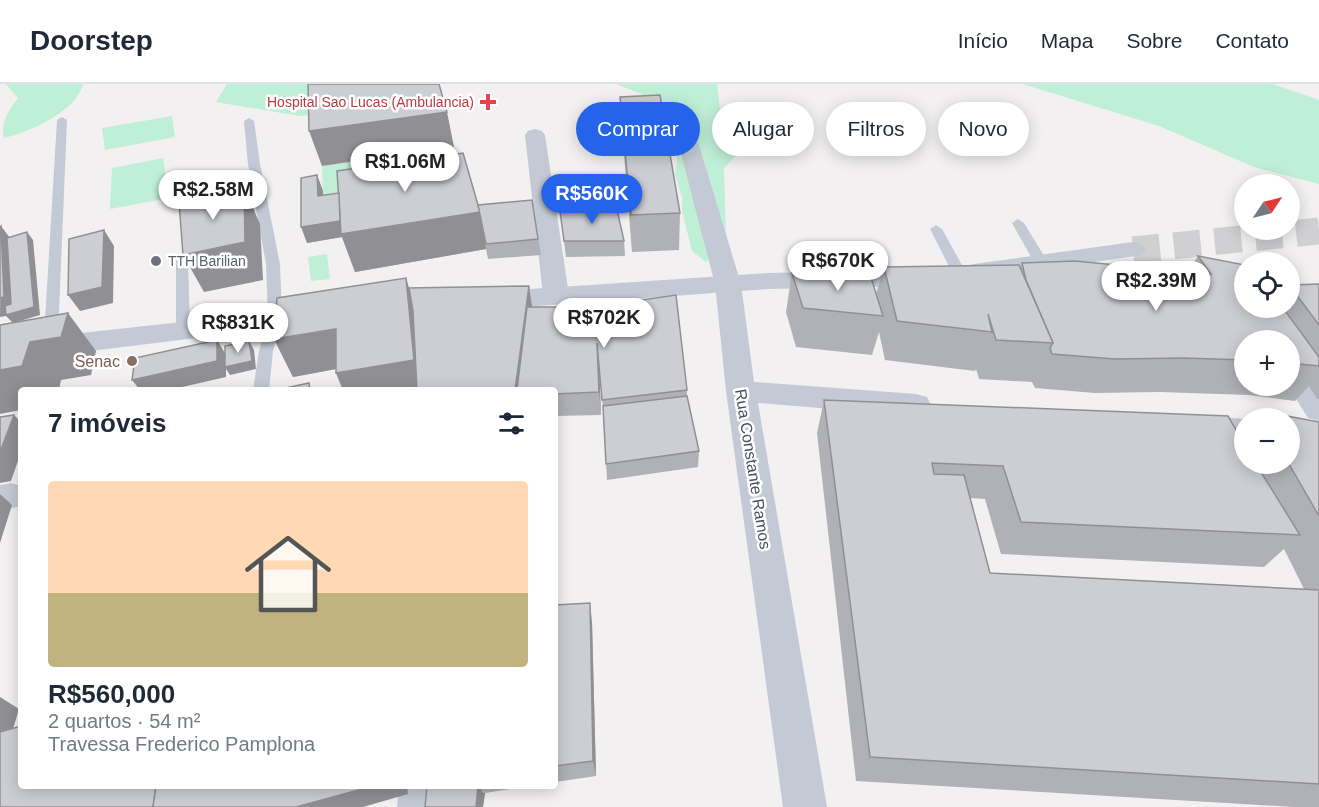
<!DOCTYPE html>
<html lang="pt">
<meta charset="utf-8">
<style>
:root{--surface:#fff;--page:#f6f6f7;--text:#1f2937;--muted:#747a83;--line:#e0e1e3;--accent:#2563eb}
body{margin:0;font-family:Arial,sans-serif;background:var(--page);color:var(--text);height:100vh;display:flex;flex-direction:column;font-size:22px;white-space:nowrap}
*{box-sizing:border-box;margin:0}
p{font-size:20px;color:var(--muted)}
.icon{flex:none;width:33px;height:33px;fill:none;stroke:currentColor;stroke-width:2;stroke-linecap:round;stroke-linejoin:round}
.map{position:relative;flex:1;overflow:hidden}
.drawer{position:absolute;left:18px;top:303px;width:540px;height:402px;display:flex;flex-direction:column;background:var(--surface);border-radius:6px;box-shadow:0 3px 15px #0003}
.drawer>*{flex:none}
.banner{position:absolute;left:576px;top:18px;width:570px;height:54px;display:flex;gap:12px}
.needle{width:39px;rotate:55deg}
.fabs{position:absolute;left:1234px;top:90px;display:grid;gap:12px}
.fabs a{display:grid;place-items:center;width:66px;height:66px;border-radius:50%;background:var(--surface);box-shadow:0 3px 15px #0003;font-size:30px}
.price{position:absolute;translate:-50% -51px;padding:0 14px;border-radius:21px;background:#fff;color:#222;font-size:20px;line-height:39px;filter:drop-shadow(0 2px 3px #0008)}
.price::after{content:'';position:absolute;left:50%;top:36px;width:18px;height:14px;margin-left:-9px;background:inherit;clip-path:polygon(0 0,100% 0,50% 100%)}
.price.on{background:var(--accent);color:#fff}
ul{padding:0;list-style:none}
li{display:grid;align-content:center;gap:12px;height:318px;padding:0 30px}
li+li{border-top:2px solid var(--line)}
li span{display:grid;place-items:center;height:186px;border-radius:6px;color:#555}
li>.icon{margin-inline-start:auto}
span .icon{width:108px;height:108px;fill:#fffc;stroke-width:1}
li b{font-size:26px}
h2{display:flex;justify-content:space-between;align-items:center;height:72px;padding:0 30px;font-size:26px}
.pill{padding:0 21px;border-radius:27px;background:var(--surface);box-shadow:0 3px 15px #0003;font-size:21px;line-height:54px}
.pill.on{background:var(--accent);color:#fff}
header{display:flex;align-items:center;gap:36px;box-sizing:border-box;height:84px;padding:0 30px;background:var(--surface);border-bottom:2px solid var(--line)}
header strong{font-size:28px}
nav{display:flex;gap:33px;margin-inline-start:auto;font-size:21px}
.map>svg:first-child{display:block}
</style>
<header>
<strong>Doorstep</strong>
<nav><a>Início</a><a>Mapa</a><a>Sobre</a><a>Contato</a></nav>
</header>
<div class="map">
<svg width="1319" height="723" viewBox="0 0 1319 723">
<rect width="100%" height="100%" fill="#f2f0f0"/>
<g fill="#bfefd6">
<path d="M6,0H83C76,28 29,48 4,54C0,39 9,26 18,14Z"/>
<polygon points="227,0 439,0 392,21 300,32 216,18"/>
<polygon points="616,0 717,0 721,35 733,48 741,67 724,84 726,155 718,167 706,178 692,167 682,127 682,114 675,90 677,79 676,48 672,30 654,15"/>
<polygon points="1023,0 1273,0 1319,16 1319,100 1254,83 1159,42"/>
<polygon points="172,32 175,53 105,66 102,44"/>
<polygon points="455,63 466,105 323,128 322,82"/>
<polygon points="163,74 169,114 110,125 112,84"/>
<polygon points="327,170 330,195 311,197 308,173"/>
</g>
<g fill="none" stroke-linecap="round" stroke-linejoin="round">
<polyline stroke="#d0d0d3" stroke-width="27" stroke-dasharray="27 14" stroke-linecap="butt" points="1133,166 1319,147"/>
<g fill="#c3cad5" fill-rule="evenodd">
<polygon points="62,33 67,36 58,253 51,258 44,253 57,36"/>
<polygon points="249,34 254,37 260,80 280,180 282,235 273,267 269,306 253,306 259,267 268,235 266,180 248,80 244,37"/>
<polygon points="1018,135 1024,139 1049,180 1047,183 1042,184 1035,180 1012,139"/>
<polygon points="936,141 942,145 967,190 965,193 960,194 953,190 930,145"/>
<polygon points="182,169 188,173 190,246 183,251 176,246 176,173"/>
</g>
<g fill="#c3cad5" fill-rule="evenodd">
<polygon points="535,45 542,47 545,51 569,211 565,217 556,219 547,217 543,211 525,51 528,47"/>
<polygon points="686,45 693,47 696,51 741,200 754,298 916,310 927,313 931,321 927,329 916,332 758,319 827,723 783,723 726,307 715,200 676,51 679,47"/>
<polygon points="1290,272 1300,275 1319,303 1319,337 1308,334 1288,302 1290,302"/>
<polygon points="1193,331 1245,335 1245,357 1193,353 1182,350 1178,342 1182,334"/>
<polygon points="11,399 21,402 21,422 0,427 0,401"/>
<polygon points="399,702 443,702 441,723 397,723"/>
</g>
<g fill="#c3cad5" fill-rule="evenodd">
<polygon points="1133,158 1142,161 1146,166 1142,171 974,196 965,194 961,188 965,182 974,180"/>
<polygon points="926,186 935,188 939,194 935,200 926,202 768,205 486,226 476,223 472,217 476,211 486,208 768,189"/>
<polygon points="318,223 328,226 332,232 328,238 0,278 0,258"/>
</g>
</g>
<g fill="#b0b1b6" fill-rule="evenodd">
<polygon points="620,13 680,129 679,166 632,168 622,47"/>
<polygon points="317,91 323,107 323,111 478,121 532,116 541,171 488,175 486,165 355,188 342,153 307,159"/>
<polygon points="560,127 624,157 625,172 566,173"/>
<path d="M1198,172L1245,224H1290V201L1319,200V315H1317L1309,302L1295,317L1249,311L1160,308L1095,309L1035,304L1032,298L979,295L976,285L975,287L885,276L879,248L872,271L796,263L786,228L792,189L876,210L884,183H1020L1022,179L1187,188ZM1245,256H1290V302H1245Z"/>
<polygon points="406,194 409,204 532,223 687,306 687,312 699,367 698,383 607,396 603,325 599,281 601,331 555,332 555,306 343,306 336,289 336,285 293,293 274,255"/>
<path d="M824,316L1239,351L1245,344V380H1290V334H1253L1260,327L1319,338V723H1294L856,697L817,349ZM970,414L985,415L1001,470L1264,483L1284,465L1304,505L990,489Z"/>
<polygon points="555,521 592,538 596,692 555,698"/>
<polygon points="427,702 529,702 485,709 483,723 425,723"/>
</g>
<g fill="#909094">
<polygon points="447,28 454,63 322,82 309,47"/>
<polygon points="317,91 323,107 323,128 318,112"/>
<polygon points="244,103 260,140 263,196 204,208 183,171"/>
<polygon points="345,108 480,128 486,160 485,160 486,165 355,188 342,153 307,159 301,143"/>
<polygon points="1,142 13,158 27,148 33,156 40,231 13,239 6,232 0,233"/>
<polygon points="104,146 114,162 113,219 80,227 68,211"/>
<polygon points="406,194 417,232 425,306 343,306 336,289"/>
<polygon points="529,202 533,229 524,306 515,306"/>
<polygon points="68,229 96,267 91,291 61,296 59,306 21,306 21,326 0,330 0,286 30,258"/>
<polygon points="336,245 352,282 293,293 274,255"/>
<polygon points="217,256 226,271 249,257 254,266 256,285 230,291 226,285 226,293 169,306 140,306 132,296"/>
<polygon points="597,259 599,281 601,331 599,308"/>
<polygon points="14,331 21,338 21,368 11,397 0,399 0,368"/>
<polygon points="0,410 12,421 0,459"/>
<polygon points="590,519 592,538 596,692 593,677"/>
<polygon points="0,613 19,625 0,688"/>
<polygon points="373,702 407,702 408,710 363,723 296,723"/>
<polygon points="478,702 479,702 483,709 485,709 483,723 476,723"/>
</g>
<g fill="#cdced4" stroke="#909094" stroke-width="1.5">
<polygon points="308,0 439,0 447,28 309,47"/>
<polygon points="660,11 680,129 631,131 620,13"/>
<polygon points="463,69 480,128 341,150 337,87"/>
<polygon points="317,91 318,112 339,109 340,137 301,143 301,94"/>
<polygon points="244,103 245,158 183,171 179,118"/>
<polygon points="532,116 538,155 486,160 478,121"/>
<polygon points="616,121 624,157 564,157 560,127"/>
<polygon points="1,142 4,213 0,214 0,143"/>
<polygon points="104,146 102,203 68,211 69,155"/>
<polygon points="27,148 34,223 6,231 5,222 11,220 7,154"/>
<polygon points="1198,172 1245,181 1245,224 1283,224 1319,273 1319,282 1290,279 1290,256 1245,256 1245,276 1184,274 1115,275 1052,270 1050,264 1053,259 1026,196 1022,179 1075,177 1211,190"/>
<polygon points="1019,181 1053,259 996,256 988,230 992,248 897,237 884,183"/>
<polygon points="869,187 883,232 803,224 792,189"/>
<polygon points="406,194 414,276 336,289 336,245 274,255 277,214"/>
<polygon points="1319,200 1319,241 1290,202 1290,201"/>
<polygon points="529,202 515,306 417,306 413,227 409,204"/>
<polygon points="676,211 687,306 602,316 597,259 599,308 555,310 555,306 517,306 527,223 594,223"/>
<polygon points="68,229 61,253 30,258 22,282 0,286 0,241"/>
<polygon points="217,256 217,277 132,296 135,274"/>
<polygon points="249,257 252,277 225,283 225,262"/>
<polygon points="309,299 310,306 277,306"/>
<polygon points="687,312 699,367 606,380 603,322"/>
<polygon points="824,316 1228,332 1245,361 1245,380 1256,380 1300,451 1021,438 1003,382 932,379 934,390 964,391 990,489 1319,506 1319,700 870,673"/>
<polygon points="1260,327 1319,338 1319,432 1289,380 1290,334 1264,334"/>
<polygon points="14,331 0,368 0,333"/>
<polygon points="590,519 593,677 555,682 555,521"/>
<polygon points="21,642 21,702 156,702 153,723 0,723 0,648"/>
<polygon points="156,702 373,702 296,723 153,723"/>
<polygon points="427,702 478,702 476,723 425,723"/>
</g>
<path fill="#e0444e" stroke="#fff" stroke-width="2" d="M485 9h6v6h6v6h-6v6h-6v-6h-6v-6h6z"/>
<circle fill="#6b7280" stroke="#fff" stroke-width="2" cx="156" cy="177" r="6"/>
<circle fill="#8d6e63" stroke="#fff" stroke-width="2" cx="132" cy="277" r="6"/>
<g text-anchor="middle" dominant-baseline="central" stroke-width="5" stroke-linejoin="round" paint-order="stroke">
<g font-size="14" fill="#be3a42" stroke="#fff" text-anchor="end">
<text x="474" y="18">Hospital Sao Lucas (Ambulancia)</text>
</g>
<g font-size="14" fill="#5b616d" stroke="#fff" text-anchor="start">
<text x="168" y="177">TTH Barilian</text>
</g>
<g font-size="16" fill="#785e54" stroke="#fff" text-anchor="end">
<text x="120" y="277">Senac</text>
</g>
<g font-size="16" fill="#48515d" stroke="#fff">
<text transform="translate(753 385) rotate(81)">Rua Constante Ramos</text>
</g>
</g>
</svg>
<div class="fabs">
<a><svg class="needle" viewBox="-14 -14 28 28"><path d="M0-13l5 13h-10z" fill="#e53935"/><path d="M0 13l5-13h-10z" fill="#747a83"/></svg></a>
<a><svg class="icon" aria-label="locate" viewBox="0 0 24 24"><circle cx="12" cy="12" r="6"/><path d="M12 2v4M12 18v4M2 12h4M18 12h4"/></svg></a>
<a>+</a>
<a>−</a>
</div>
<b class="price" style="left:405px;top:109px">R$1.06M</b>
<b class="price" style="left:213px;top:137px">R$2.58M</b>
<b class="price on" style="left:592px;top:141px">R$560K</b>
<b class="price" style="left:838px;top:208px">R$670K</b>
<b class="price" style="left:1156px;top:228px">R$2.39M</b>
<b class="price" style="left:604px;top:265px">R$702K</b>
<b class="price" style="left:238px;top:270px">R$831K</b>
<div class="banner">
<a class="pill on">Comprar</a>
<a class="pill">Alugar</a>
<a class="pill">Filtros</a>
<a class="pill">Novo</a>
</div>
<section class="drawer">
<h2>7 imóveis<svg class="icon" aria-label="filters" viewBox="0 0 24 24"><path d="M4 7h16M4 17h16"/><circle cx="9" cy="7" r="2"/><circle cx="15" cy="17" r="2"/></svg></h2>
<ul>
<li><span style="background:linear-gradient(#ffd9b3 60%,#c2b280 0)"><svg class="icon" aria-label="home" viewBox="0 0 24 24"><path d="M3 11l9-7 9 7M6 9v11h12V9"/></svg></span><div><b>R$560,000</b><p>2 quartos · 54 m²</p><p>Travessa Frederico Pamplona</p></div></li>
</ul>
</section>
</div>
